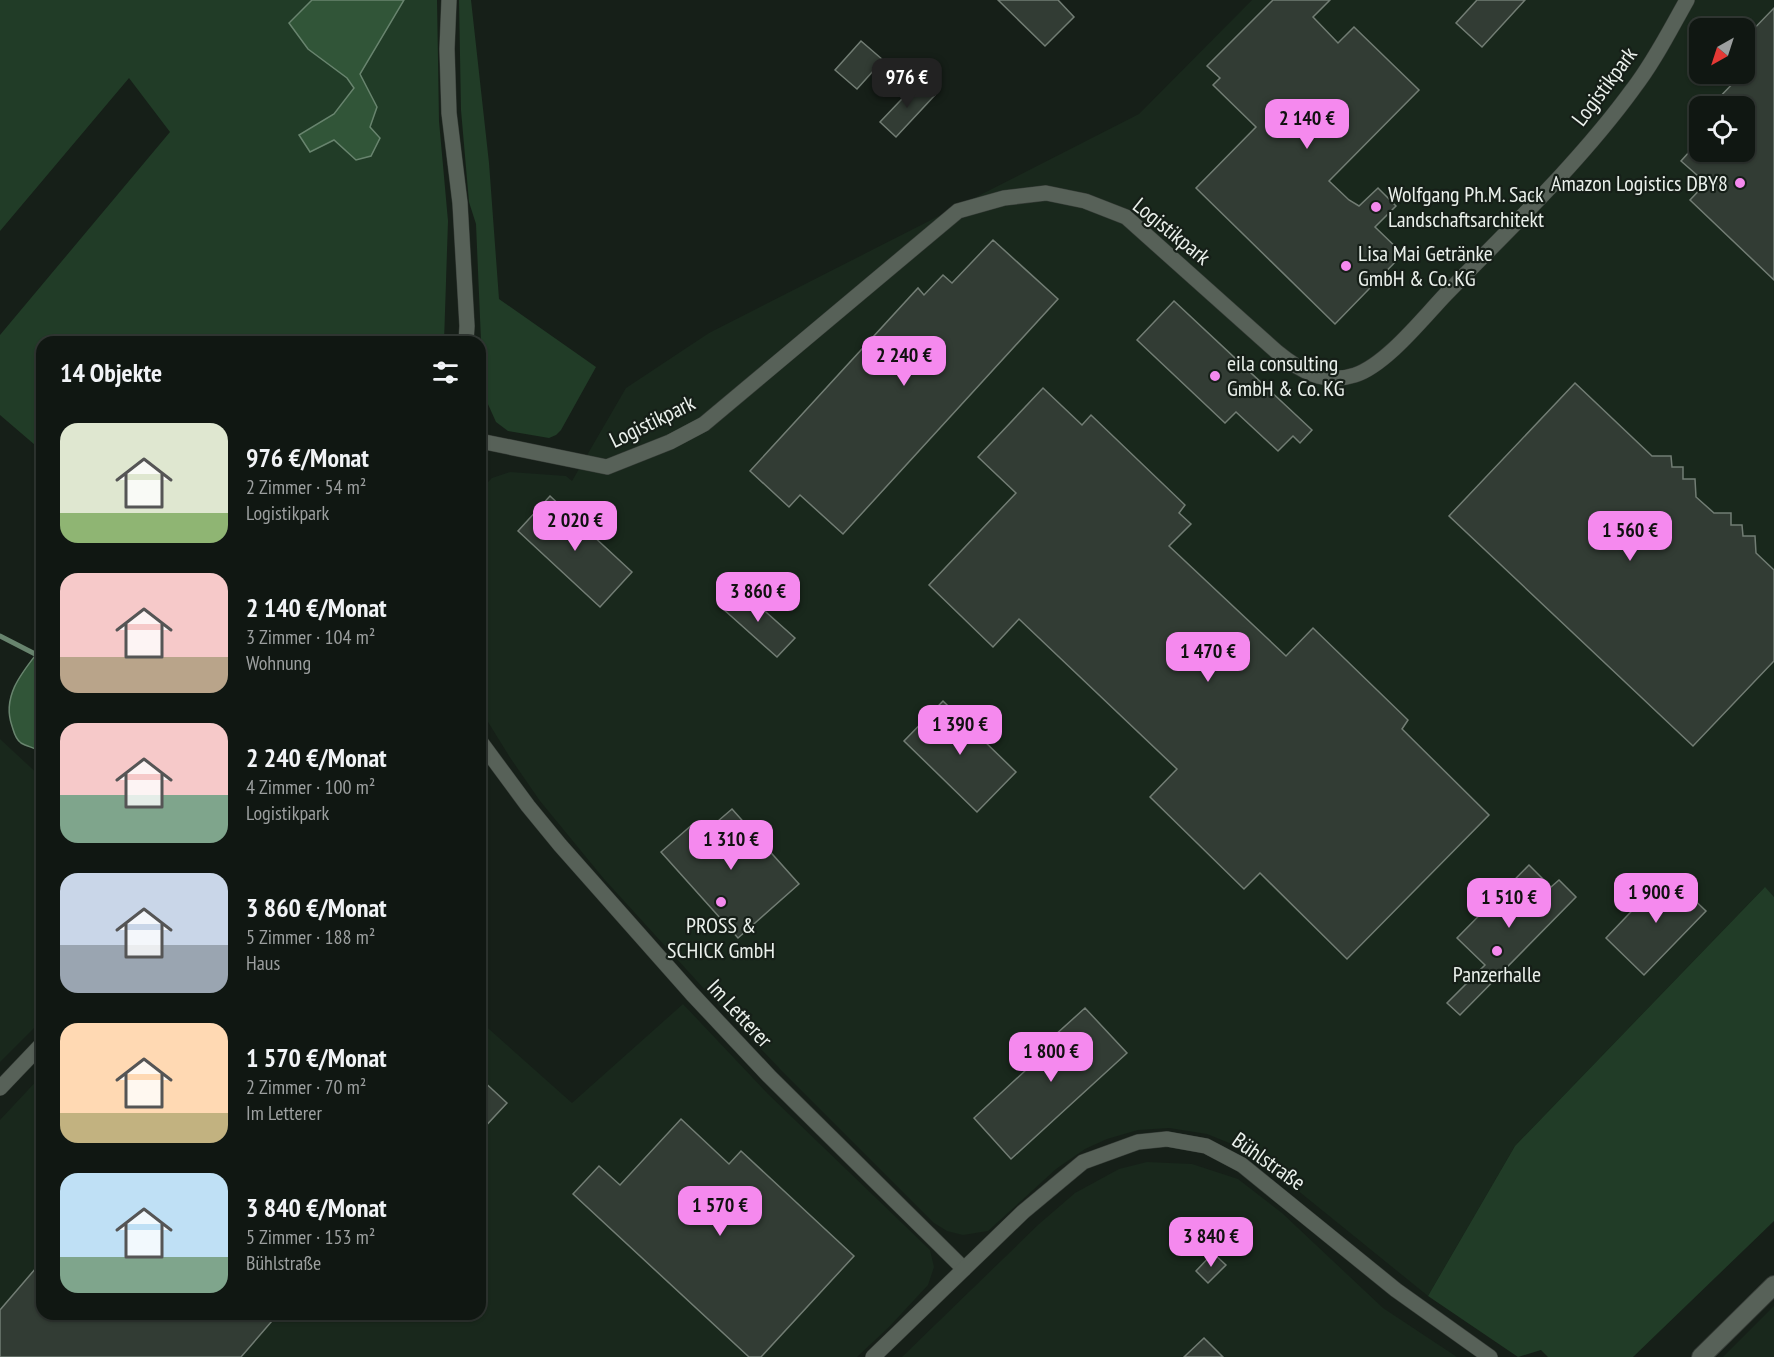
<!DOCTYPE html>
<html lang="de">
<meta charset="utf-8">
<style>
:root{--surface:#101712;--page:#1e2420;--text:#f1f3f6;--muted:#9c9f9f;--line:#303632;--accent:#f589ee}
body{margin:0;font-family:"PT Sans Narrow",sans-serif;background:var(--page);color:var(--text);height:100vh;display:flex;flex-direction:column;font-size:22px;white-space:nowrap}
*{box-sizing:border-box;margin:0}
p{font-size:20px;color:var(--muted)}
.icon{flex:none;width:33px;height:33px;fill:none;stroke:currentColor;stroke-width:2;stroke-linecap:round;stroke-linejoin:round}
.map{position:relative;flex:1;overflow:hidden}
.sheet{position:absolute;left:36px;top:336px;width:450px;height:984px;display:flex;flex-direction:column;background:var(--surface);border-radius:18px;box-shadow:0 2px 4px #0004,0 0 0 2px var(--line)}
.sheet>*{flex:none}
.needle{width:39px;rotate:219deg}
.tools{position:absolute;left:1689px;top:18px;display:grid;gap:12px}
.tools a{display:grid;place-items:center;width:66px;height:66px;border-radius:12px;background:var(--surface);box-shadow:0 2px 4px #0004,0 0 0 2px var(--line);font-size:30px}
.price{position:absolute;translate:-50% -51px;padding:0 14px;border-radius:12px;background:var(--accent);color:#111;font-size:20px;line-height:39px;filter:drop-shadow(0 2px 3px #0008)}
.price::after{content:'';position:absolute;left:50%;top:36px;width:18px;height:14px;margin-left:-9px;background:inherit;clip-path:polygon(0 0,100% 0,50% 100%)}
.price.current{background:#222;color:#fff}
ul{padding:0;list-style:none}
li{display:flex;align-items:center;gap:18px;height:150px;padding:0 24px}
li span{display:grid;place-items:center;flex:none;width:168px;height:120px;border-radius:18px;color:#555}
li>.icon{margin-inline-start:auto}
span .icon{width:72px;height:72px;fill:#fffc;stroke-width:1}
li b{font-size:26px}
h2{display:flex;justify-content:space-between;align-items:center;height:72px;padding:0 24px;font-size:26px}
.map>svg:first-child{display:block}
</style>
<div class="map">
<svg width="1774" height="1357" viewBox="0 0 1774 1357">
<rect width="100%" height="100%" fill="#161f18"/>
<g fill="#19281c" fill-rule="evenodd">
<path d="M1252,0H1774V897L1764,888L1515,1146L1428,1296L1249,1151L1207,1134L1169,1128L1138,1130L1107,1139L1085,1149L1056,1169L988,1231L963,1235L947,1231L934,1223L780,1069L706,991L604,879L540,801L511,759L480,709V490L492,478L510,472L566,476L572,481L626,388L709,333L1139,114ZM1700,28H1744V74H1700ZM1700,106H1744V152H1700Z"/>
<polygon points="0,739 42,778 42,1020 0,1062"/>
<polygon points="683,1004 768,1094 930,1250 934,1267 928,1285 889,1327 857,1357 0,1357 0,1120 42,1075 42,1314 480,1314 480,1021 572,1103"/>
<polygon points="1147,1162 1192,1164 1238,1179 1282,1213 1383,1308 1457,1357 902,1357 1039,1224 1075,1193 1119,1169"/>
<polygon points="1774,1306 1774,1357 1723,1357"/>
</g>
<g fill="#213c27">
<polygon points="0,0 312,0 289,22 308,49 347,78 354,87 334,114 299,135 334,140 370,127 377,107 360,74 404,0 437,0 439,121 448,221 444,342 42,342 42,451 0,415 0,335 170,132 129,78 0,231"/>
<polygon points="459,0 471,0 489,163 499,299 596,367 561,430 556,435 549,438 508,431 496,422 487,402 483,387 476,224 469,202 461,110"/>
<polygon points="1765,887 1774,897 1774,1221 1633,1357 1548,1357 1541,1350 1518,1357 1428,1296 1515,1146"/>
</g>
<g fill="#315538" stroke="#68846e" stroke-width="1.5">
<polygon points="312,0 404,0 360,74 377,107 370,127 380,138 371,156 356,160 334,140 310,152 299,135 334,114 354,88 347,78 308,49 289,23"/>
<path d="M42,647V752C35,748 26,746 21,743C15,739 14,732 12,726C1,695 24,670 42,647Z"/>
</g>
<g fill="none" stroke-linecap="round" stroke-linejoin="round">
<polyline stroke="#68846e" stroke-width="5" points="0,636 39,656"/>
</g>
<g fill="#323c34" stroke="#727d74" stroke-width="1.5">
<polygon points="998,0 1058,0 1074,17 1045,46"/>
<polygon points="1273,0 1330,0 1313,17 1338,43 1354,27 1419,90 1329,181 1349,200 1359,206 1378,188 1396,206 1375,227 1403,254 1335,324 1196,188 1256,127 1213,85 1220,78 1207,66"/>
<polygon points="1477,0 1525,0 1482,47 1456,23"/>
<polygon points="1774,8 1774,280 1690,200 1706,183 1681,161 1700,140 1700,152 1744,152 1744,106 1711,106 1742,74 1744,74 1744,71 1755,60 1744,50 1744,39"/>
<polygon points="861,41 883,60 857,89 835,70"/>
<polygon points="919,81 935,95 896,137 880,122"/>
<polygon points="993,240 1058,299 843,534 800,495 789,507 750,471 918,288 924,295 943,275 952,283"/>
<polygon points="1174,301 1312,430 1300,443 1293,436 1278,451 1236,412 1225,423 1137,340"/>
<polygon points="1575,383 1652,456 1671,456 1672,467 1683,467 1683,479 1695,479 1696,497 1714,513 1731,513 1731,525 1742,525 1743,536 1755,536 1756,553 1774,570 1774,661 1693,746 1449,516"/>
<polygon points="1043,388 1082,425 1091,415 1185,505 1179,513 1191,524 1169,546 1286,656 1313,628 1408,720 1402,729 1489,815 1347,959 1260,873 1244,889 1150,797 1177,769 1019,619 993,647 929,585 1016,493 978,457"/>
<polygon points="550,496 632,572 600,607 518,531"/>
<polygon points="739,588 795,638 777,657 722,608"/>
<polygon points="943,701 1016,772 977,812 904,741"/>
<polygon points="732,809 799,884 738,938 661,852 694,823 703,834"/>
<polygon points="1529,865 1551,887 1559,880 1576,897 1460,1015 1447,1003 1485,965 1457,938"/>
<polygon points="1667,874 1706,911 1644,975 1606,938"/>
<polygon points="1085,1008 1127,1053 1011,1159 974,1118 1027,1069 1022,1065"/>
<polygon points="480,1078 507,1103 480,1132"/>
<polygon points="681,1119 729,1164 741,1151 854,1256 761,1357 749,1357 573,1194 599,1166 620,1185"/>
<polygon points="1213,1253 1226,1265 1208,1283 1196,1271"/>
<polygon points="42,1261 42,1314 278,1314 241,1357 0,1357 0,1310"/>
<polygon points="1204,1338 1223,1357 1184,1357"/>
</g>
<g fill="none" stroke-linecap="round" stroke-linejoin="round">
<defs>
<g id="minor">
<polyline points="449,0 447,49 449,113 460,203 467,326 466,342"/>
<path d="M480,441L607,467L670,442L704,424L958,211L1004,198L1046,193L1085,201L1126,217L1277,352C1300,371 1325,385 1355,375C1386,365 1423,318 1446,294C1510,228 1579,163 1633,89C1654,62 1670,30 1687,0"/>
<polyline points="480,741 528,806 560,845 692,994 769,1076 964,1269"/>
<polyline points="0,1088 42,1044"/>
<polyline points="873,1357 1023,1212 1083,1162 1138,1142 1167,1139 1206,1146 1242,1165 1396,1290 1490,1357"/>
</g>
<polyline id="secondary" points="1701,1357 1774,1285"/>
</defs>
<use href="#minor" stroke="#363c37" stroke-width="16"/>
<use href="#secondary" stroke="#363c37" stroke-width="20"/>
<use href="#minor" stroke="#576158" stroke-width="15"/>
<use href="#secondary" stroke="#576158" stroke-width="18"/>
</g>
<g fill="#f589ee" stroke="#161f18" stroke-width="2">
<circle cx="1740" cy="183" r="6"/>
<circle cx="1376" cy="207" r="6"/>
<circle cx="1346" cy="266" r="6"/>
<circle cx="1215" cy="376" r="6"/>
<circle cx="721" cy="902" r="6"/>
<circle cx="1497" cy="951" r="6"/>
</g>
<g text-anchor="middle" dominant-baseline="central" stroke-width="4.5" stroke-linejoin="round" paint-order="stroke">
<g font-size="22" fill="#eaf0eb" stroke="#161f18">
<text transform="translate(1604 86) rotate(-53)">Logistikpark</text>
<text transform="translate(1172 231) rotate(39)">Logistikpark</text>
<text transform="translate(652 421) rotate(-26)">Logistikpark</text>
<text transform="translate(740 1013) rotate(47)">Im Letterer</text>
<text transform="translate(1269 1161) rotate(35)">Bühlstraße</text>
</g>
<g font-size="22" fill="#eaf0eb" stroke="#161f18" text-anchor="start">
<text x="1728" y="183" text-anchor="end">Amazon Logistics DBY8</text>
<text x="1388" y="194">Wolfgang Ph.M. Sack<tspan x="1388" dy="25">Landschaftsarchitekt</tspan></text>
<text x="1358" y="253">Lisa Mai Getränke<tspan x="1358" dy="25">GmbH &amp; Co. KG</tspan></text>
<text x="1227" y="363">eila consulting<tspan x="1227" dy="25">GmbH &amp; Co. KG</tspan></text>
<text x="721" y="925" text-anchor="middle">PROSS &amp;<tspan x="721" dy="25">SCHICK GmbH</tspan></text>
<text x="1497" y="974" text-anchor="middle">Panzerhalle</text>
</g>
</g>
</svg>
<div class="tools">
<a><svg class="needle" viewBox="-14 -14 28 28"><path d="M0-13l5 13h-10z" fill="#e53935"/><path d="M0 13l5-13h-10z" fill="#9c9f9f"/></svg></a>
<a><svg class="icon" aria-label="locate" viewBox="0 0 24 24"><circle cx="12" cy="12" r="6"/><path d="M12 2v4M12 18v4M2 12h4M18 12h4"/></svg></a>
</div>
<b class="price current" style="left:907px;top:109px">976 €</b>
<b class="price" style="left:1307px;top:150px">2 140 €</b>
<b class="price" style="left:904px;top:387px">2 240 €</b>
<b class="price" style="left:575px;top:552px">2 020 €</b>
<b class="price" style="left:1630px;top:562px">1 560 €</b>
<b class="price" style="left:758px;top:623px">3 860 €</b>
<b class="price" style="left:1208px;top:683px">1 470 €</b>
<b class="price" style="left:960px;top:756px">1 390 €</b>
<b class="price" style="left:731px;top:871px">1 310 €</b>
<b class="price" style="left:1656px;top:924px">1 900 €</b>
<b class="price" style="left:1509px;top:929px">1 510 €</b>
<b class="price" style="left:1051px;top:1083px">1 800 €</b>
<b class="price" style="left:720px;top:1237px">1 570 €</b>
<b class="price" style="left:1211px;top:1268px">3 840 €</b>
<section class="sheet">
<h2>14 Objekte<svg class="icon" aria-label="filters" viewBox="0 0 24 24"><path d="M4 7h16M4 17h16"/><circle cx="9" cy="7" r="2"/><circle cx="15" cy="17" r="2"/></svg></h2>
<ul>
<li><span style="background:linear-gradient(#dfe7d0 75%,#8fb573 0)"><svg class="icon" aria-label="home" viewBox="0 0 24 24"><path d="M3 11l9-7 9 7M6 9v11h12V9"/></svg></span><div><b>976 €/Monat</b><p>2 Zimmer · 54 m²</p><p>Logistikpark</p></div></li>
<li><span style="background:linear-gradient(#f6c9c9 70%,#b9a48a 0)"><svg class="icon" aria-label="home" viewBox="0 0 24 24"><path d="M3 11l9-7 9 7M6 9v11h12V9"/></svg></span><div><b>2 140 €/Monat</b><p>3 Zimmer · 104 m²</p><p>Wohnung</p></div></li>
<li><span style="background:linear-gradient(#f6c9c9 60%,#7fa58c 0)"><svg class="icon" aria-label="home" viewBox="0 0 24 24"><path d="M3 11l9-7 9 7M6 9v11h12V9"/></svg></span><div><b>2 240 €/Monat</b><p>4 Zimmer · 100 m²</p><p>Logistikpark</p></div></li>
<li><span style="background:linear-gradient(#c9d6e8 60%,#9aa5b1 0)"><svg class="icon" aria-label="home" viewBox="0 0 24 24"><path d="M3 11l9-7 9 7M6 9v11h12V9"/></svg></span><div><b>3 860 €/Monat</b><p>5 Zimmer · 188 m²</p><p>Haus</p></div></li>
<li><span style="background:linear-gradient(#ffd9b3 75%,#c2b280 0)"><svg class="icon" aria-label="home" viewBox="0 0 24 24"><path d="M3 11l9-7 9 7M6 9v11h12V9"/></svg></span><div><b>1 570 €/Monat</b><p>2 Zimmer · 70 m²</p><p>Im Letterer</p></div></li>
<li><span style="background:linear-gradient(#bfe0f5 70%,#7fa58c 0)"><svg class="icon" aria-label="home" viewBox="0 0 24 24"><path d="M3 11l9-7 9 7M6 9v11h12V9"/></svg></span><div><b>3 840 €/Monat</b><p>5 Zimmer · 153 m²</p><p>Bühlstraße</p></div></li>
</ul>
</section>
</div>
